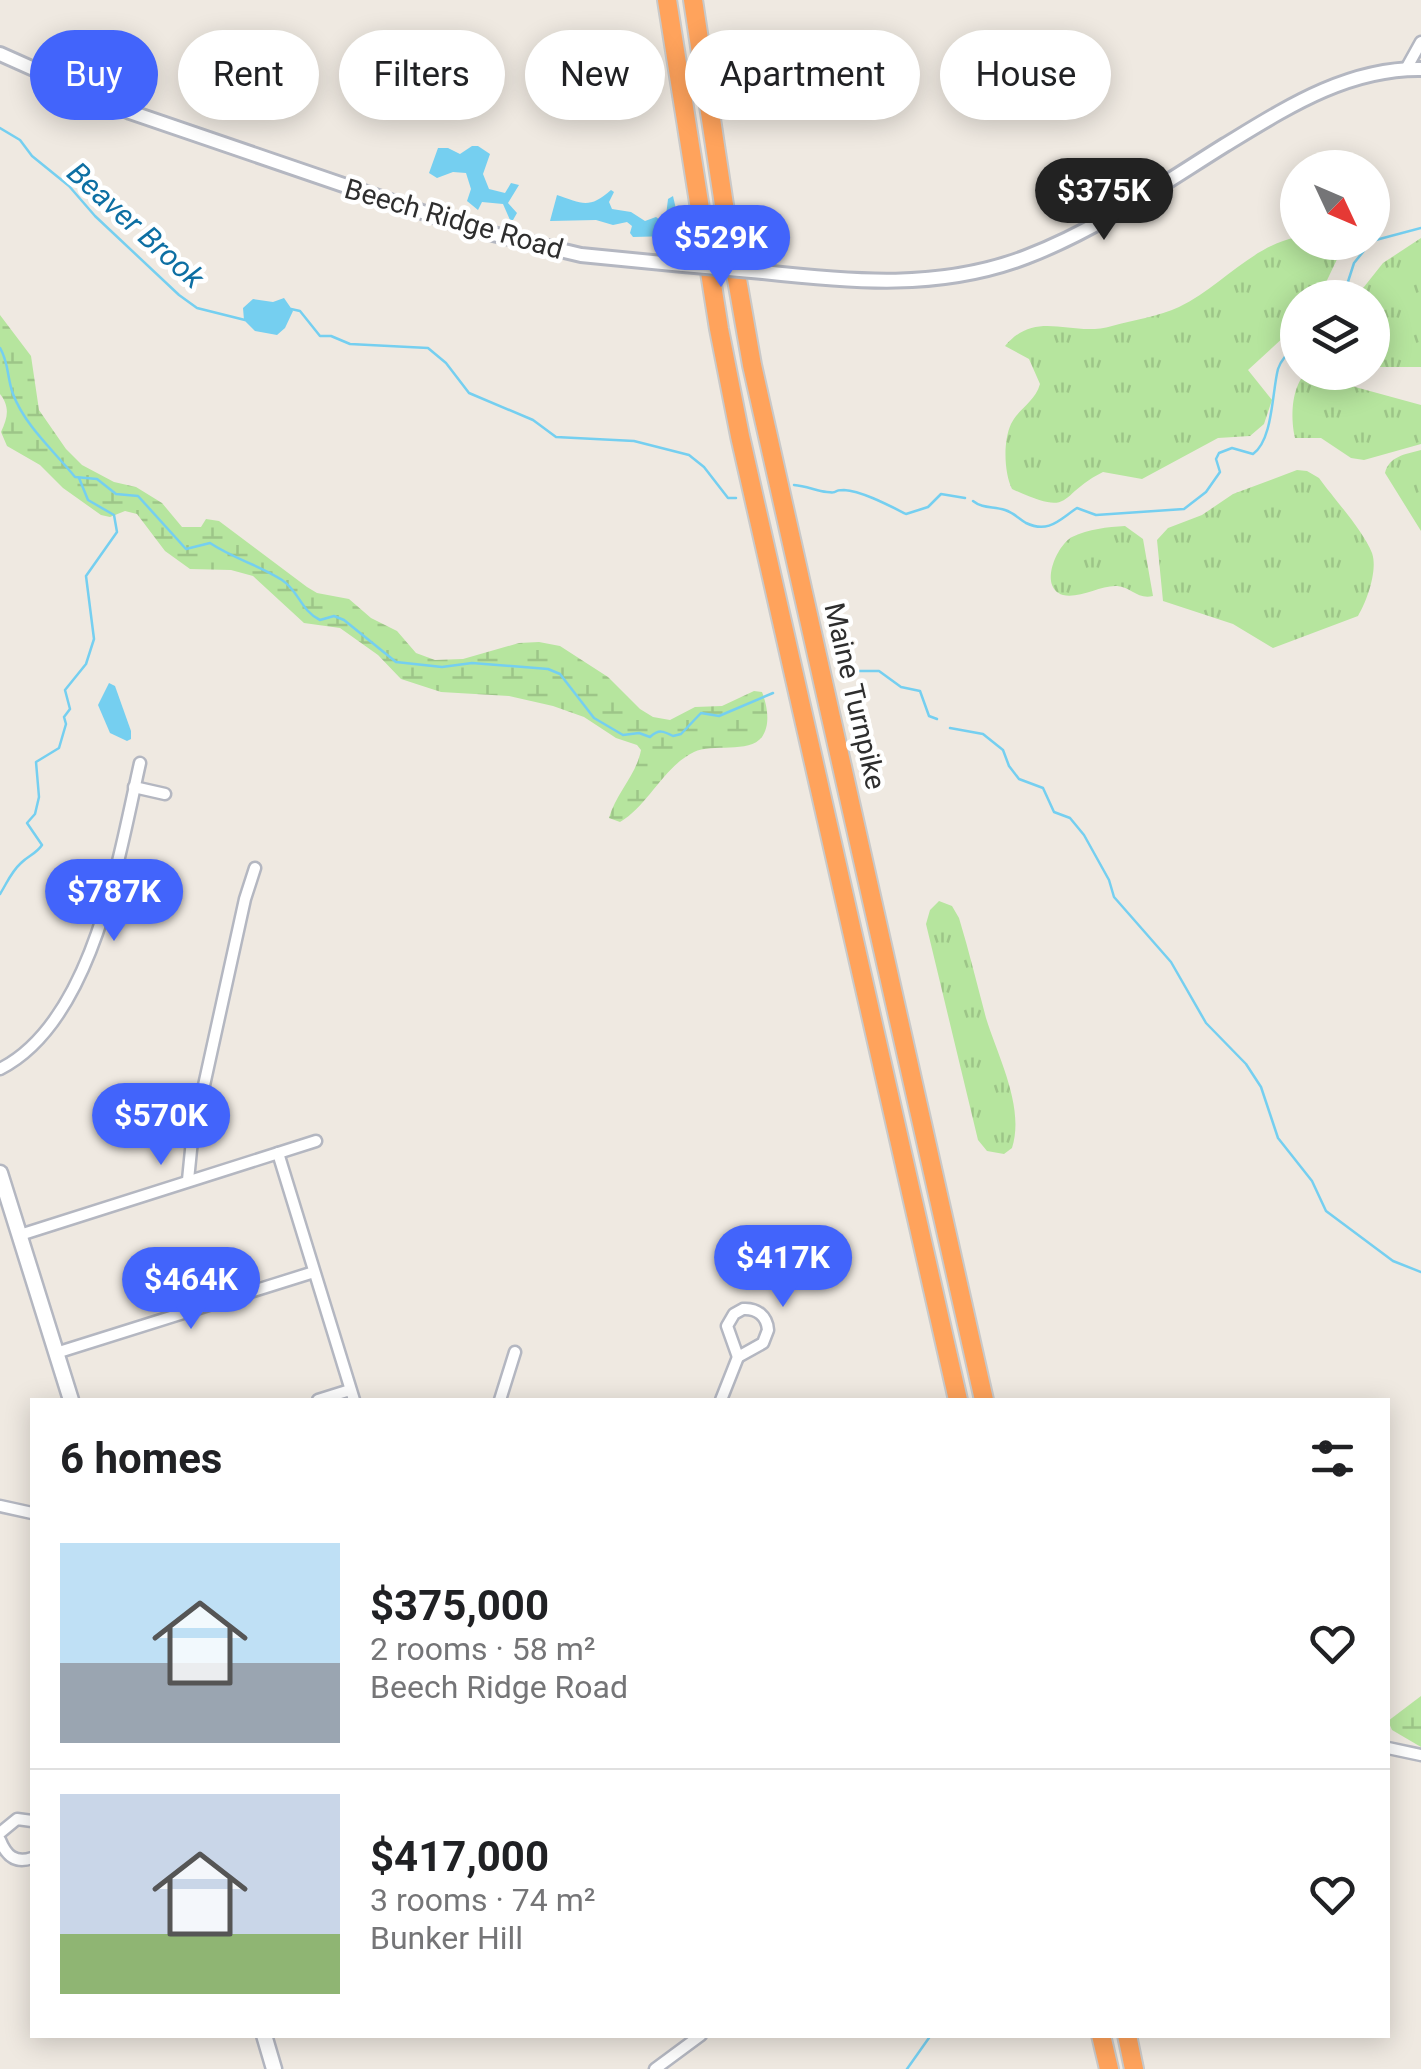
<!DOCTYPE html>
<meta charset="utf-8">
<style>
:root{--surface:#fff;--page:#f2f2f2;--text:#202124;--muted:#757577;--line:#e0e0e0;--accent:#4264fb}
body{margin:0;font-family:Roboto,sans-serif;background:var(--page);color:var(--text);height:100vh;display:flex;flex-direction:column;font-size:38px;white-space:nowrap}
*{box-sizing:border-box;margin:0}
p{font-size:32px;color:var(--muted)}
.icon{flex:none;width:55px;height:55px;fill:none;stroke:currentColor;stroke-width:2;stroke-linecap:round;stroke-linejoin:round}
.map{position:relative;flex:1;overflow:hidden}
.details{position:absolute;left:30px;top:1398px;width:1360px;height:640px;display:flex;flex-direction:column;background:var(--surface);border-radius:0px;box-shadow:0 5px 25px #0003}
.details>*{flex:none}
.banner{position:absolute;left:30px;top:30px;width:1362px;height:90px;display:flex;gap:20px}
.needle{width:65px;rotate:134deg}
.fabs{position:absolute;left:1280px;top:150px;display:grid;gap:20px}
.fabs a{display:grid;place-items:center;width:110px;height:110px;border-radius:50%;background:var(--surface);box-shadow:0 5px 25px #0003;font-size:50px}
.price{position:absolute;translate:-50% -85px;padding:0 22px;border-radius:35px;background:var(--accent);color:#fff;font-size:32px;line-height:65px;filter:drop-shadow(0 2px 5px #0008)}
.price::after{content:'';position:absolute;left:50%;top:60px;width:30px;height:22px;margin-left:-15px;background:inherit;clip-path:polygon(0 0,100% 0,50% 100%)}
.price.current{background:#222;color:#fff}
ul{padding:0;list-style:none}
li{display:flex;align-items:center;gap:30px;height:250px;padding:0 30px}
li+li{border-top:2px solid var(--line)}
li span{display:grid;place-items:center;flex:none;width:280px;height:200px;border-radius:0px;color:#555}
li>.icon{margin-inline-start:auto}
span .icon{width:120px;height:120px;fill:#fffc;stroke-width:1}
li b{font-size:42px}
h2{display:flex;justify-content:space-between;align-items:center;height:120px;padding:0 30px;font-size:42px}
.chip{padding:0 35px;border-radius:45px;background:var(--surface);box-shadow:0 5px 25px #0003;font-size:35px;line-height:90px}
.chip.current{background:var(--accent);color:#fff}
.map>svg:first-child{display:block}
</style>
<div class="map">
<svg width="1421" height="2069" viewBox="0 0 1421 2069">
<defs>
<pattern id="grass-tufts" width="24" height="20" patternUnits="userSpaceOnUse" patternTransform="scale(2.5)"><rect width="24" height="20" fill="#b6e59e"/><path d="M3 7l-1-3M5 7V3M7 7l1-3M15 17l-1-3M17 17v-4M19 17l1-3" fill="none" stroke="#9dc588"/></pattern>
<pattern id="wetland-marsh" width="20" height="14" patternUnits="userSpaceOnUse" patternTransform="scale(2.5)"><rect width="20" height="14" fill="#b6e59e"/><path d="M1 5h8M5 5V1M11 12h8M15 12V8" fill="none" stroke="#9dc588"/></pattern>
</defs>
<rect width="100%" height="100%" fill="#efe9e1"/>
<g fill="url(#grass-tufts)">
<path d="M1297,237L1298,242L1336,243L1339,244L1340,253L1319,297L1298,298L1297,325L1248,370L1272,400L1264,424L1250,436L1218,438L1142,479L1103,472C1055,496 1076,518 1012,489C1004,473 1003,441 1011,424C1019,408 1035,402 1040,384L1029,359L1005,346C1037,308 1071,338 1112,326C1134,320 1159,316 1179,307C1221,287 1250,247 1297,237Z"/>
<polygon points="1421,238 1421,367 1373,367 1372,298 1356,297 1383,263"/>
<path d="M1315,376L1421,405V444L1364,460L1351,458L1321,438H1295C1291,420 1291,395 1301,379Z"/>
<path d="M1421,450V531L1385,473C1389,456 1406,454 1421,450Z"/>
<path d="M1297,470L1307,471L1319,478C1334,499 1363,530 1372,553C1378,570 1367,601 1358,616L1273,648L1233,624L1163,601L1157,540L1168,528L1202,515L1233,494Z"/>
<path d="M1125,526L1143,539L1153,596C1138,600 1131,587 1117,586C1101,585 1079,599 1063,595C1038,587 1057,545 1072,537C1089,529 1107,527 1125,526Z"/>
<path d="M939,901L952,906L959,918C969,951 977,984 986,1018C998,1057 1025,1107 1012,1148L1004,1154L987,1151L978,1140L926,924L930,910Z"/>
</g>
<g fill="url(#wetland-marsh)">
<path d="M0,315L31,356L39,410L66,449L82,465L114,482L136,487L162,503L182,527H201L206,519L219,521L307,587L317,593L349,599L371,618L397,631L416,653L435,660L463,659L519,643L539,642L560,646L608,677L640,709L653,717L670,720L695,707L722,706L754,691L762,692C767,705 771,724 762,737C749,754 712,743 694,752C663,767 649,805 620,822L609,818C616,793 636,776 641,750L637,745L616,738L584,717L553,706L509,696L441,692L401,679L378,655L340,628L304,623L253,576L231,570L190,569L165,551L137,514L125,511L110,517L101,515L63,488L40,465L7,446L1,432C8,417 10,407 0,394Z"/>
<polygon points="1421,1696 1421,1747 1392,1730 1388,1721"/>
</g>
<g fill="#75cff0">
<polygon points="472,146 478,146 490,154 483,174 489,189 505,193 511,183 519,185 508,203 517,213 513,220 510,220 503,204 482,202 478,210 467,201 471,189 466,173 453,172 437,178 429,173 438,148 448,148 460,154"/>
<path d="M611,190L614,192L609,202L612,209L631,212L645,221L656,217L665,224L668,199L673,196L681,231L672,236L633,237L630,233L632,226L627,222L613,225L596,220L550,221L557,195C581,203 589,210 611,190Z"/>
<polygon points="284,298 293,311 285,328 277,335 255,331 244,320 243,308 253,299 273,302"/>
<polygon points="109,683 115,686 131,731 131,739 127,741 110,733 98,705"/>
</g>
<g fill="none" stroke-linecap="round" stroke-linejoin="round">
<g stroke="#75cff0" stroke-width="2.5">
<polyline points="0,128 20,140 32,156 69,186 95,216 179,295 197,308 245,320"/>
<polyline points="1372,241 1421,228"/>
<polyline points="1329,298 1345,291 1354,263 1371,242"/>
<polyline points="291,309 300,311 320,336 331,336 350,344 428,348 446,363 469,393 533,420 556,437 634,441 689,455 704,467 728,498 736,498"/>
<path d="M0,348C9,363 7,378 13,394C25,426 54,451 75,477L97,479L116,494L138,496L186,549L210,543C234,559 259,565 282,580C299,591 301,611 320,620L334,616L344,620L396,662L442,667L472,663L548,669L560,674L594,718L623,735L639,733L650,737C659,729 663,731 673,736L681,734L701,713L719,716L773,693"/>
<path d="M794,485C807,486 816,491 827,492C841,494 830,490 844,490C862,491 890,506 906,514L928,507L941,494L965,498"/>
<path d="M973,501C983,509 993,506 1005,510C1014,513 1018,518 1026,523C1049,534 1060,519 1077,508L1096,515L1184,509L1206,492L1220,472L1216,459L1219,453L1232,448L1253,454C1273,440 1272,392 1278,369C1281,359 1290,351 1298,343"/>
<polyline points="844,676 859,671 879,671 901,687 920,691 929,716 937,719"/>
<polyline points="950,728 983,734 1003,750 1009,766 1019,779 1043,788 1054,812 1070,818 1084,835 1109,880 1114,897 1171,962 1206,1023 1246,1064 1261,1087 1278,1138 1312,1181 1326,1211 1393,1261 1421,1272"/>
<path d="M0,894C7,883 11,872 21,863C29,855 36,854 42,845L27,823L35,814L39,797L36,762L59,748L66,724L64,717L70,709L65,690L86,664L94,639L86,576L117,532L114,515L88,500L79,478"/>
<polyline points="907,2069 931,2035"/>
</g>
<defs>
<g id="minor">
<polyline points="1406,69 1421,42"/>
<polyline points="134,787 165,794"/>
<path d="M0,1069C93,1022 119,856 140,763"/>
<polyline points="278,1153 354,1400"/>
<polyline points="188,1180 192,1140 245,899 255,868"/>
<polyline points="20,1235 316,1141"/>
<path d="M743,1309C757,1308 767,1316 768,1330L763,1343L738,1357L727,1326L734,1314Z"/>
<polyline points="56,1353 314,1272"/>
<polyline points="318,1400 350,1390"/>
<polyline points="500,1400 515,1352"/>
<polyline points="721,1400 738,1357"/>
<polyline points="0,1506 32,1513"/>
<polyline points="1388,1748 1421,1755"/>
<polyline points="0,1833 17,1819 32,1821"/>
<path d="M0,1840C6,1855 15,1864 32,1858"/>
<polyline points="655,2069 701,2035"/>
</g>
<g id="tertiary">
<polyline points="0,54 130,112 472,229 581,255 683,265"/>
<path d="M763,272C852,282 940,290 1026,257C1097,230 1161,185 1225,145C1286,108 1347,68 1421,69"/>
</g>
<g id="secondary">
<polyline points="0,1173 71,1400"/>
<polyline points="264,2035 274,2069"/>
</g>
<g id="motorway">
<polyline points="667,0 719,329 740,436 958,1400"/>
<polyline points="693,0 724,205 752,365 984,1400"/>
<polyline points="1101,2035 1109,2069"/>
<polyline points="1127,2035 1134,2069"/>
</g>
</defs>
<use href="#minor" stroke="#b4b7c1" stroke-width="15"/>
<use href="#tertiary" stroke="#b4b7c1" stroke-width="18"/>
<use href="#secondary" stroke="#b4b7c1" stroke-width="19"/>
<use href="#motorway" stroke="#c9c9c9" stroke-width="22"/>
<use href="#minor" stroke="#fff" stroke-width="10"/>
<use href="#tertiary" stroke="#fff" stroke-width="12"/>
<use href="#secondary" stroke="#fff" stroke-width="14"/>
<use href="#motorway" stroke="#ffa35c" stroke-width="18"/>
<defs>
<polyline id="tertiary-bridge" points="683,265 763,272"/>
</defs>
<use href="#tertiary-bridge" stroke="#b4b7c1" stroke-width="18" stroke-linecap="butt"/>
<use href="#tertiary-bridge" stroke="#fff" stroke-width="12"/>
</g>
<g text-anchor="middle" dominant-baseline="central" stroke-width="9" stroke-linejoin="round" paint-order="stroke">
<g font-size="28" fill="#2e2e2e" stroke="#fff">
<text transform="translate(454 219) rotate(16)">Beech Ridge Road</text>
<text transform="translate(855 696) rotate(77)">Maine Turnpike</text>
</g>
<g font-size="30" font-style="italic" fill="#0d6fa3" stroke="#fff">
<text transform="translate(136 225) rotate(42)">Beaver Brook</text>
</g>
</g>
</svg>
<div class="fabs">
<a><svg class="needle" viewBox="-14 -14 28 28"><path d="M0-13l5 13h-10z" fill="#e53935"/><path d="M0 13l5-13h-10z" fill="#757577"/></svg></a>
<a><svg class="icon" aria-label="layers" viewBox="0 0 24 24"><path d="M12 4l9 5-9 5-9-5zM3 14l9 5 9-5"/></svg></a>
</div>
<b class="price current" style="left:1104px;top:243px">$375K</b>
<b class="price" style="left:721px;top:290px">$529K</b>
<b class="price" style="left:114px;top:944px">$787K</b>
<b class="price" style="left:161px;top:1168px">$570K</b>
<b class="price" style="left:783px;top:1310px">$417K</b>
<b class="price" style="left:191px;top:1332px">$464K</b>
<div class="banner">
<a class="chip current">Buy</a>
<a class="chip">Rent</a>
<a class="chip">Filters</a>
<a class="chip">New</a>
<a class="chip">Apartment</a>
<a class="chip">House</a>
</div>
<section class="details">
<h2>6 homes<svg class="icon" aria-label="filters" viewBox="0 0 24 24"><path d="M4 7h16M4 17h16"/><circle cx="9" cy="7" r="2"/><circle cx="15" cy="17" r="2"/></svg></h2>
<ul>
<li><span style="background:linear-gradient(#bfe0f5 60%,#9aa5b1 0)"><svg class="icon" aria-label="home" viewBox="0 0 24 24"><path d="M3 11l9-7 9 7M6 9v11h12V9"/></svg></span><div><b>$375,000</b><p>2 rooms · 58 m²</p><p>Beech Ridge Road</p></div><svg class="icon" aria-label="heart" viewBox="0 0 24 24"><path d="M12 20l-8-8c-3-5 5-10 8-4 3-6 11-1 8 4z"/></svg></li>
<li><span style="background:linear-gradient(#c9d6e8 70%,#8fb573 0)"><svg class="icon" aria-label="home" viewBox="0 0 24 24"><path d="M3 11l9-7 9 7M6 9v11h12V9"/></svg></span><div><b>$417,000</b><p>3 rooms · 74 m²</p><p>Bunker Hill</p></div><svg class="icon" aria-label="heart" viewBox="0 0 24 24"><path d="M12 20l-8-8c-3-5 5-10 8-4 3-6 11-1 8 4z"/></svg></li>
</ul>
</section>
</div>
